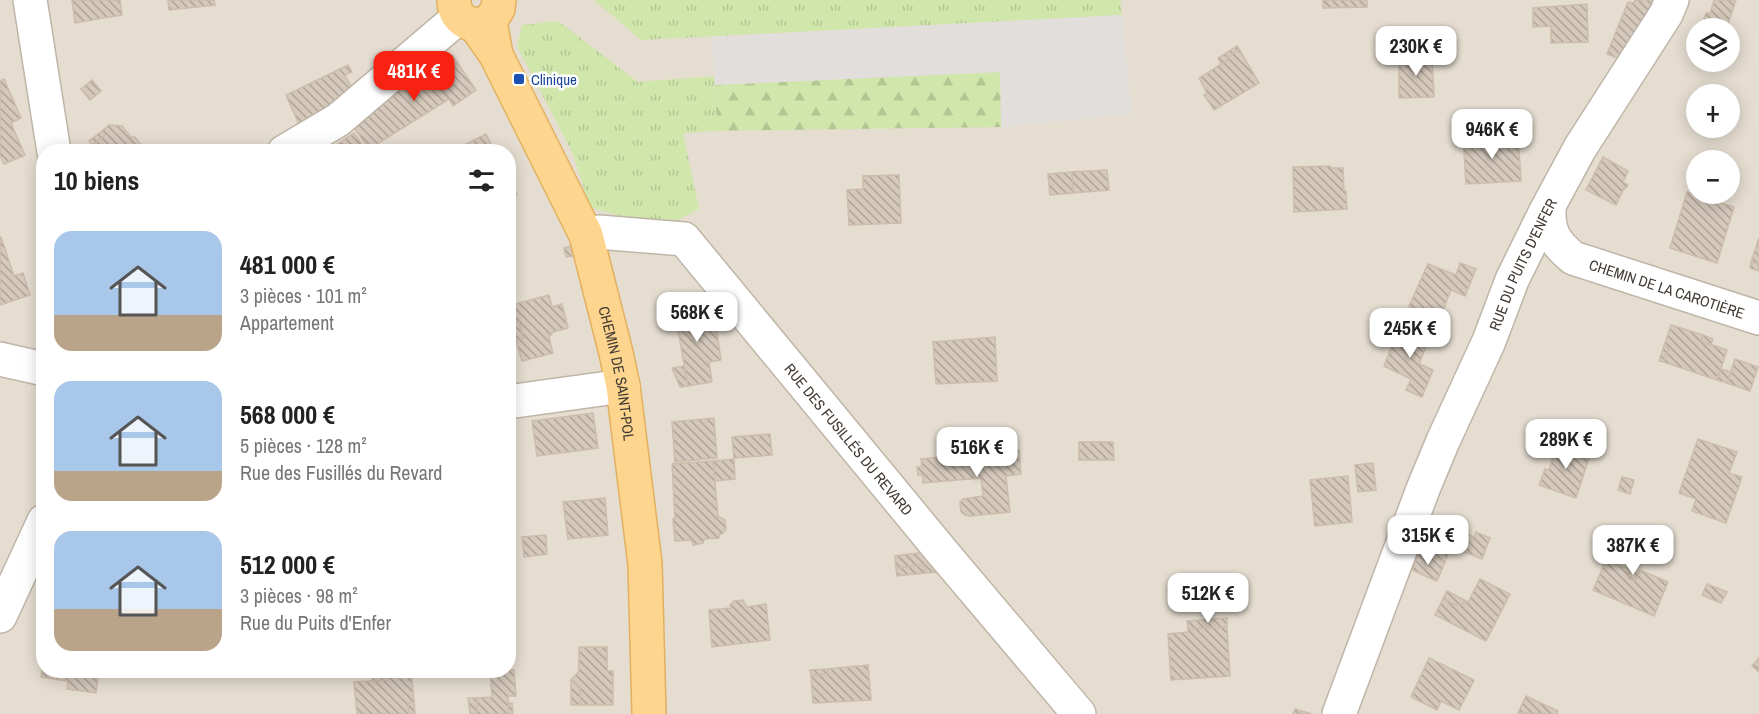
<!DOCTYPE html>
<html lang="fr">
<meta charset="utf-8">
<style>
:root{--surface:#fff;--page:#f6f6f6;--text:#222;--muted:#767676;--accent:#f82212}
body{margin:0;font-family:"Archivo Narrow",sans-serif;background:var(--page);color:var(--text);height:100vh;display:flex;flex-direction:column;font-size:22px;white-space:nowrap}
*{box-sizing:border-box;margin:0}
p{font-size:20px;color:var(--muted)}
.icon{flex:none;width:33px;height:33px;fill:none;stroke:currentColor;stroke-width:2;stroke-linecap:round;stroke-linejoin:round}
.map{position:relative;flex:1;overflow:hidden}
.side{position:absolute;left:36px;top:144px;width:480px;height:534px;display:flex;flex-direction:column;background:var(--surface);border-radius:24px;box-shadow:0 3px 15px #0003}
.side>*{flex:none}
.buttons{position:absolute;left:1686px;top:18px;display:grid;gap:12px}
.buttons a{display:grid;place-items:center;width:54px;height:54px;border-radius:50%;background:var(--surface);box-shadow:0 3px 15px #0003;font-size:30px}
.price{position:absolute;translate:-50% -51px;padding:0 14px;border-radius:12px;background:#fff;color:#222;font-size:20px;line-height:39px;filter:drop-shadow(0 2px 3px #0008)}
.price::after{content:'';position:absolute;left:50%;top:36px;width:18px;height:14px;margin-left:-9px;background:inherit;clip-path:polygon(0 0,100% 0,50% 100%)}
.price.current{background:var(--accent);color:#fff}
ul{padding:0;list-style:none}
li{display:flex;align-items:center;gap:18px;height:150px;padding:0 18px}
li span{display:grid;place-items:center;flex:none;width:168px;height:120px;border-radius:18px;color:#555}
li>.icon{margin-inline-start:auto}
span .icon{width:72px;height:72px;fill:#fffc;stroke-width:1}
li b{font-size:26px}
h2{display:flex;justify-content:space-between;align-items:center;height:72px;padding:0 18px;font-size:26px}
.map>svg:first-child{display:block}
</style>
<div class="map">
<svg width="1759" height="714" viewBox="0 0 1759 714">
<defs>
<pattern id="grass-tufts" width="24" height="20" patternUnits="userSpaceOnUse" patternTransform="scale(1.5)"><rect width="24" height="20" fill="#d0e6ab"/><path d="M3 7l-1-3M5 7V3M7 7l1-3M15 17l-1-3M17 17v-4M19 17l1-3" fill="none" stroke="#b4c694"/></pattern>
<pattern id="forest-firs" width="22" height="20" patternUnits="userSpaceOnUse" patternTransform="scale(1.5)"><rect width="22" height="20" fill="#d0e6ab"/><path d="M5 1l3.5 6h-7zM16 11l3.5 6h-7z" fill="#b4c694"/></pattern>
<pattern id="building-back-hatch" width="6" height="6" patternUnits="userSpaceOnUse" patternTransform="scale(1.5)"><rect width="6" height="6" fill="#d5c9bb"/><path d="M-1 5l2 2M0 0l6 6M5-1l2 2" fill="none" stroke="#aea499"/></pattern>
</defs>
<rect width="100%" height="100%" fill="#f1ebe2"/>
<path fill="#e5ddd0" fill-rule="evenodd" d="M0,0H1759V714H0ZM1696,28H1730V62H1696ZM1696,94H1730V128H1696ZM44,152H508V670H44ZM1696,160H1730V194H1696Z"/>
<g fill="url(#grass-tufts)">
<polygon points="594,0 1120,0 1122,15 641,40"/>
<polygon points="558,21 638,82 714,76 717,131 683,133 699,209 670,224 630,219 590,207 572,152 517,46 522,25"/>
</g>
<polygon fill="url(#forest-firs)" points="1001,72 1001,127 717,131 715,85"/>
<polygon fill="#e1dedb" points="1122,15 1132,114 1001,127 1000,72 715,85 712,37"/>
<g fill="url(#building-back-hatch)" stroke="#cdbdab" stroke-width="1.5">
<polygon points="72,0 120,0 122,15 75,23"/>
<polygon points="168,0 214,0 215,5 169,10"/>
<polygon points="1323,0 1367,0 1367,7 1323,8"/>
<polygon points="1635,0 1663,0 1629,63 1607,54 1628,2 1634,3"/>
<polygon points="1714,0 1736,0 1727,27 1704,19 1706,13 1710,14"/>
<polygon points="1587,4 1588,42 1551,43 1551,26 1533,27 1533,8"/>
<polygon points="1414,27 1442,27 1444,48 1415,49"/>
<polygon points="1237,46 1239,49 1227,57 1228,60 1221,64 1218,58"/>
<polygon points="1239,49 1259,83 1214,110 1204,95 1207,93 1199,78 1228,60 1227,57"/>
<polygon points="1415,49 1428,49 1428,55 1415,56"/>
<polygon points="452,55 476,90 453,106 449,99 369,149 350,122"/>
<polygon points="1432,55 1434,97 1399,98 1399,56"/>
<polygon points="348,65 352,72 345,75 355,94 302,131 286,95"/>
<polygon points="4,79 21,118 11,123 25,155 4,164 0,155 0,81"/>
<polygon points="92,80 101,91 90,100 81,89"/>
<polygon points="109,125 122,126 132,138 134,136 143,147 138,152 97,152 92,145 105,135 102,131"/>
<polygon points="102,131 105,135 92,145 89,141"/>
<polygon points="354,133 367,152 326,152"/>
<polygon points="486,134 495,152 457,152 456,149"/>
<polygon points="1518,135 1521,181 1466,184 1463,138"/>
<polygon points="1603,157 1628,171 1623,182 1628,185 1625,189 1624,188 1616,205 1586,190"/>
<polygon points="1330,166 1331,168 1343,168 1344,191 1346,191 1347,209 1294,212 1293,167"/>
<polygon points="1107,170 1109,190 1073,193 1072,172"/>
<polygon points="1072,172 1073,193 1050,195 1048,174"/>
<polygon points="899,175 901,223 849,225 847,190 863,189 863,176"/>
<polygon points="508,178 517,195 508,200"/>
<polygon points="1687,192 1734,207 1717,263 1670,248"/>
<polygon points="0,237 1,237 14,276 23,273 30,295 0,305"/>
<polygon points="1759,238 1759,264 1751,262"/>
<polygon points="571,246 573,256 566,257 564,248"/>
<polygon points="1751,262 1759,264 1759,271 1750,268"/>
<polygon points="1460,263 1476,269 1465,296 1451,290 1440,318 1409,306 1428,264 1456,275"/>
<polygon points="549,295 552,307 562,304 568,328 553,332 549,337 553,353 522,361 516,341 523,338 519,322 512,324 508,306"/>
<polygon points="712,302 715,320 704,321 701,303"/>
<polygon points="701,303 704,321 715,320 721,360 709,362 712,382 688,386 674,308"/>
<polygon points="519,322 523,338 516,341 512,324"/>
<polygon points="1400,324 1430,337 1419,364 1433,370 1422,397 1406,390 1411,379 1384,366"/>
<polygon points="1671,325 1703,335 1701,341 1727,350 1717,380 1664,362 1669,348 1664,346"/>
<polygon points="1703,335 1713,339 1711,345 1701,341"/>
<polygon points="995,337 997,381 936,384 933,342"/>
<polygon points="1664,346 1669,348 1664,362 1659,361"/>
<polygon points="1735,359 1758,367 1750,391 1727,383"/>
<polygon points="684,366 688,386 680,387 672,368"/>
<polygon points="1721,369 1731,372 1727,383 1717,380"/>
<polygon points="593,413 598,448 537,456 532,421"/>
<polygon points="714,418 717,458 675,462 672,422"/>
<polygon points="770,434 772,455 734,458 732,437"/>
<polygon points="1698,439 1737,452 1729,473 1742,477 1726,523 1692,511 1696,499 1679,493"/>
<polygon points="1558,441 1591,452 1576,498 1539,485 1545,469 1549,470"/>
<polygon points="1079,442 1113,442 1114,460 1079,460"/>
<polygon points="1019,450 1021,474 1006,476 1010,512 970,516 965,515 961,512 960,502 963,499 983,496 981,478 923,483 923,475 918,475 917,467 922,467 921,459"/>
<polygon points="734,459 735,479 715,481 713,461"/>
<polygon points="713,461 718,516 725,520 726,529 722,534 719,534 719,538 704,539 703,543 693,545 692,540 675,541 673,519 675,518 672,464"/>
<polygon points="1373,463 1376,490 1358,492 1355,465"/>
<polygon points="1348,476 1352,522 1315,526 1310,480"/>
<polygon points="1622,477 1634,480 1630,494 1618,490"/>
<polygon points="605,498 608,535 568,539 563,502"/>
<polygon points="1432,519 1474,537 1476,532 1490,538 1482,559 1425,536"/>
<polygon points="508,535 509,542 513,542 514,547 510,548 510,558 508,559"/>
<polygon points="546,535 547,554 524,557 522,537"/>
<polygon points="1425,536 1451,547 1445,562 1419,552"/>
<polygon points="926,552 941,572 925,573 924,565 896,568 895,556"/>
<polygon points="1419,552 1445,562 1437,581 1412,570"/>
<polygon points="1606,560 1631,570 1628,578 1635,581 1640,570 1668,582 1654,616 1593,590"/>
<polygon points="924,565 925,573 897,576 896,568"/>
<polygon points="1631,570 1638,574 1635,581 1628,578"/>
<polygon points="1480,579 1510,594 1486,641 1435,615 1443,599 1456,605 1468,602"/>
<polygon points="1707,584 1727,592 1721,603 1702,595"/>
<polygon points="1447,591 1468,602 1456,605 1443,599"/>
<polygon points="743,600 747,607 766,604 770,640 712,647 709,610 731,608 730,605 734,601"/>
<polygon points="1227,618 1227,627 1188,629 1187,621"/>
<polygon points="1227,627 1230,676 1171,680 1168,634 1188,632 1188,629"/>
<polygon points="579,647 607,647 607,671 613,671 613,705 580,705 580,688 571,680 579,671"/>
<polygon points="44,658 44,670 99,670 96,693 67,689 68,681 41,677"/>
<polygon points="1429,658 1474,680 1459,710 1441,701 1437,710 1411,697"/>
<polygon points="1759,658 1759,672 1752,666"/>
<polygon points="868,665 871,700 813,703 811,675 828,674 828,669"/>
<polygon points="828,669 828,674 811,675 810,670"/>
<polygon points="411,670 414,702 408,703 409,714 357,714 354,682 388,680 387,672"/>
<polygon points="514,670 516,696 508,696 509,714 477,714 477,698 492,697 490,671"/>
<polygon points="387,674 388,680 372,681 372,675"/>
<polygon points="571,680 580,688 580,705 571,705"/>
<polygon points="1526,696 1558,711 1557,713 1558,714 1518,713"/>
<polygon points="468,698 477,698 477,714 470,714"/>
<polygon points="414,702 415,714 409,714 408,703"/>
<polygon points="512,703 513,714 509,714 508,704"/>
<polygon points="1295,709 1312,714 1293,714"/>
</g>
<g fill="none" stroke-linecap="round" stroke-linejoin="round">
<defs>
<g id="minor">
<polyline points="30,0 54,152"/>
<polyline points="284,152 338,120 459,17"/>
<path id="s1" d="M1549,207C1548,232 1554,242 1573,258L1759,318"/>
<path id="s2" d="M586,235L598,232L684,239L943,553L1079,714"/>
<polyline points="0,359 44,369"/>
<polyline points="508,402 623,386"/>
<polyline points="0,616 44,521"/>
<path id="s3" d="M1339,714L1423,489L1443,441L1489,341L1512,280L1546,211L1580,148L1666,14L1672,0"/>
</g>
<g id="major">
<path d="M454,0C454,18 468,28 485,23"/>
<path id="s4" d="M475,25L496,55L586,235L616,353L623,386L645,564L649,714"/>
<polyline points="496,55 490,21 498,9 499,0"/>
</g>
</defs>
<use href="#minor" stroke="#bfb5a8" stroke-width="36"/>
<use href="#major" stroke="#e2b060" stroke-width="36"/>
<use href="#minor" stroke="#fff" stroke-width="33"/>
<use href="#major" stroke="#fdd58f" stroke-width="33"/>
</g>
<rect fill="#1a4fb4" stroke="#fff" stroke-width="2" x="513" y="73" width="12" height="12" rx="3"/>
<g text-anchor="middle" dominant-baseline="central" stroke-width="5" stroke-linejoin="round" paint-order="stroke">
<g font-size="15" fill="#164399" stroke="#fff" text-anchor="start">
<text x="531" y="79">Clinique</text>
</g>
<g font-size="15" fill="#423b33" stroke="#fff">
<text stroke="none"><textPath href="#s3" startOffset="486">RUE DU PUITS D'ENFER</textPath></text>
<text stroke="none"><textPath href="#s1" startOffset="158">CHEMIN DE LA CAROTIÈRE</textPath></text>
<text stroke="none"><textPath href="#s4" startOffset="380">CHEMIN DE SAINT-POL</textPath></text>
<text stroke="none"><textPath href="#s2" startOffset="358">RUE DES FUSILLÉS DU REVARD</textPath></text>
</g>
</g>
</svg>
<div class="buttons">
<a><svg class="icon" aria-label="layers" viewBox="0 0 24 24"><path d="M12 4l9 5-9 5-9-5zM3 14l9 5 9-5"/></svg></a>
<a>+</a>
<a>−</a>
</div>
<b class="price" style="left:1416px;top:77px">230K €</b>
<b class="price current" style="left:414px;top:102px">481K €</b>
<b class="price" style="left:1492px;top:160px">946K €</b>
<b class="price" style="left:697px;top:343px">568K €</b>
<b class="price" style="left:1410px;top:359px">245K €</b>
<b class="price" style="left:1566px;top:470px">289K €</b>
<b class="price" style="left:977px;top:478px">516K €</b>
<b class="price" style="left:1428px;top:566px">315K €</b>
<b class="price" style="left:1633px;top:576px">387K €</b>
<b class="price" style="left:1208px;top:624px">512K €</b>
<section class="side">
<h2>10 biens<svg class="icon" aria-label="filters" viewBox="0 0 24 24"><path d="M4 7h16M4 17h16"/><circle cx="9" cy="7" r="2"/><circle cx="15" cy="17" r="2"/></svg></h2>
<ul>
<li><span style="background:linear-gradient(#a9c7e8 70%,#b9a48a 0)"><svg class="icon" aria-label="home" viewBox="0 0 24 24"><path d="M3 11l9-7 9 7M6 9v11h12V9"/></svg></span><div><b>481 000 €</b><p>3 pièces · 101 m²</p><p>Appartement</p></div></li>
<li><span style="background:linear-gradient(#a9c7e8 75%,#b9a48a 0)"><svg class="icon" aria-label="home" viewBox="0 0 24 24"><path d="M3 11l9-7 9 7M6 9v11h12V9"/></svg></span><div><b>568 000 €</b><p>5 pièces · 128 m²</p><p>Rue des Fusillés du Revard</p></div></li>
<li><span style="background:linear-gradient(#a9c7e8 65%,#b9a48a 0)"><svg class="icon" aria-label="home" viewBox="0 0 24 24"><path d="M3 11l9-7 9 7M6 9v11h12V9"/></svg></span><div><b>512 000 €</b><p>3 pièces · 98 m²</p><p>Rue du Puits d'Enfer</p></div></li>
</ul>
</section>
</div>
